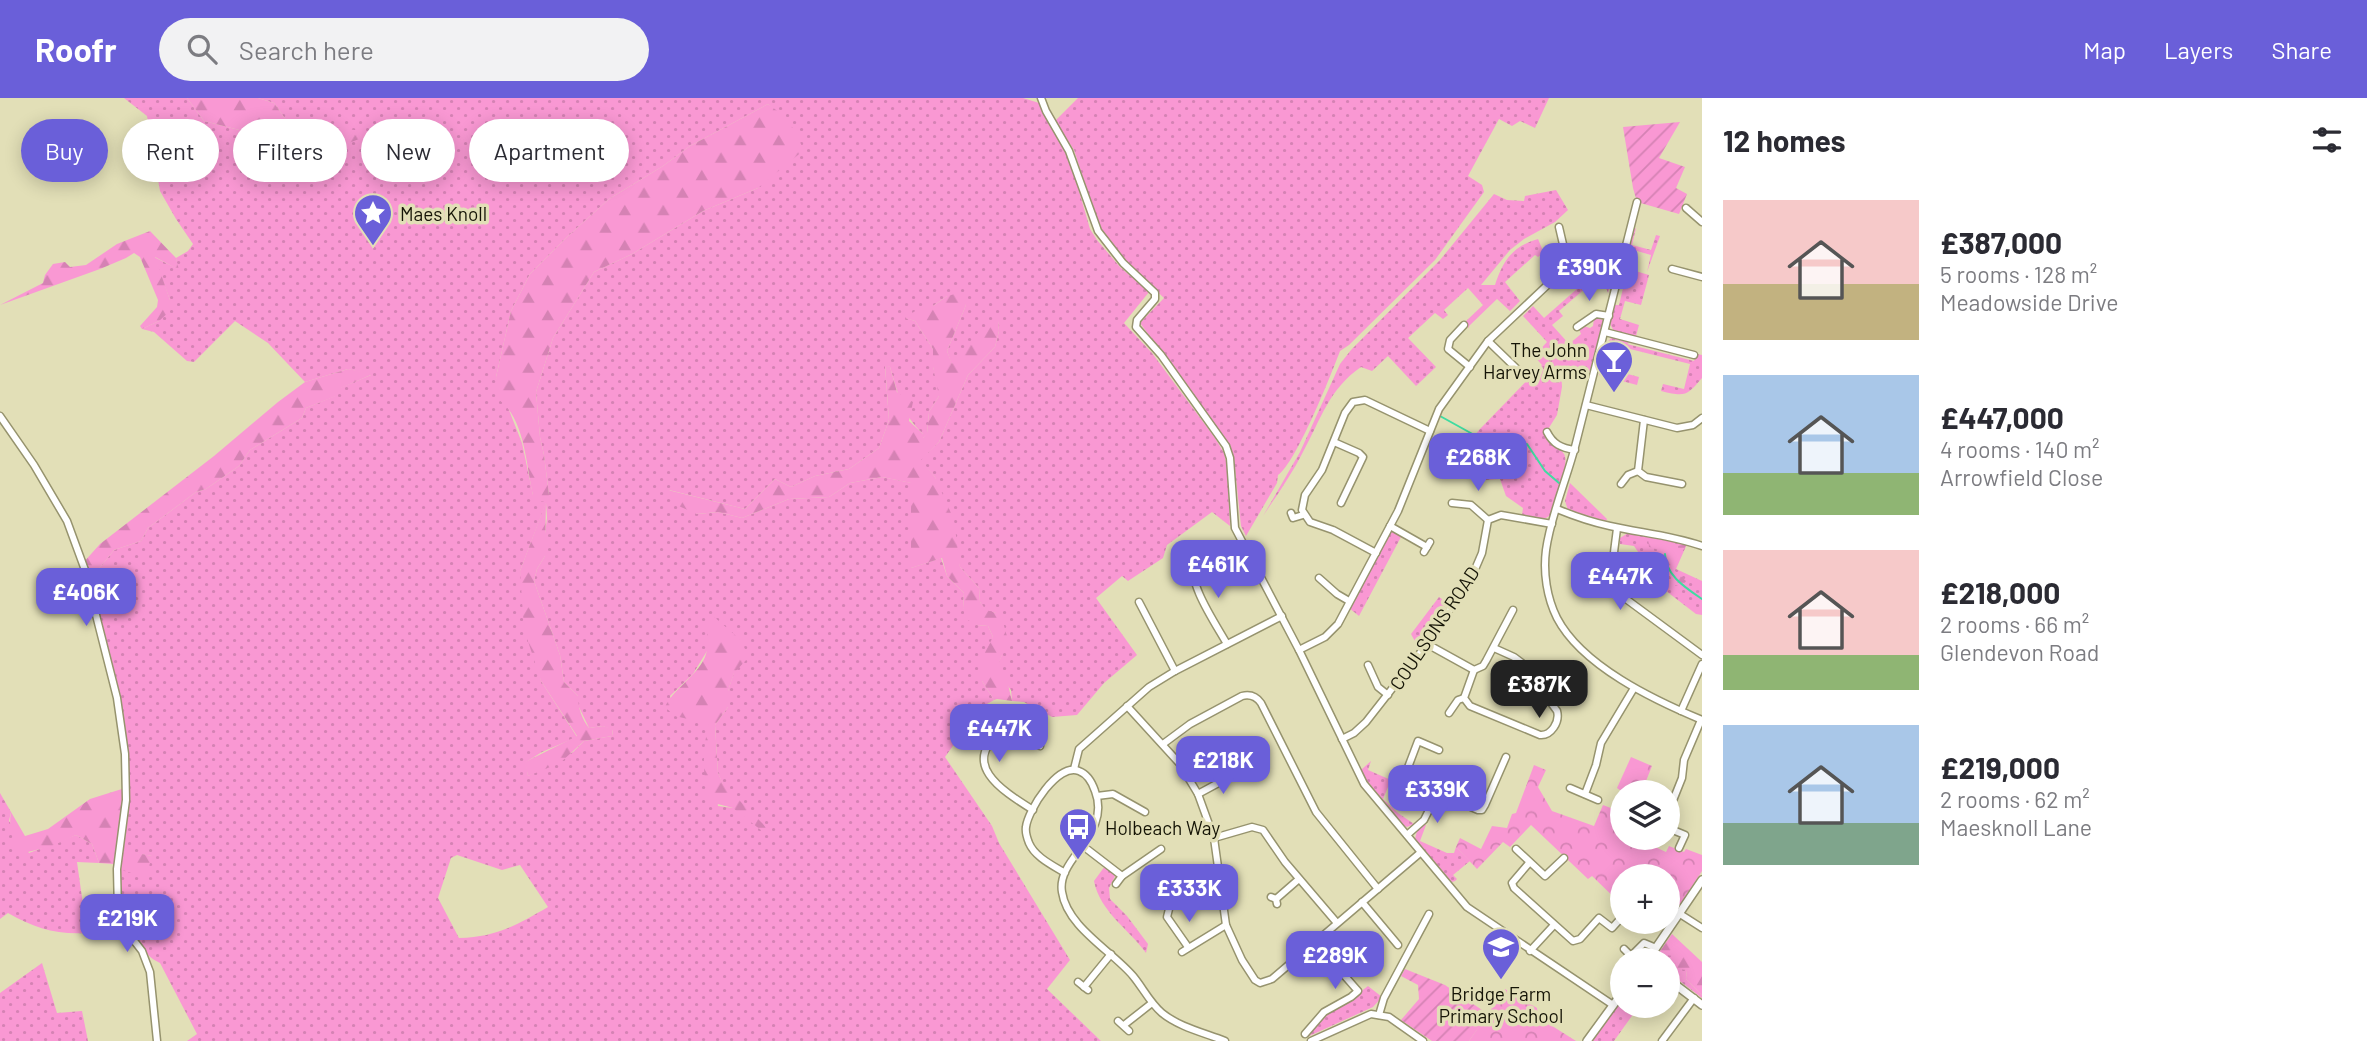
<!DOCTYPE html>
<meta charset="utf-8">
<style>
:root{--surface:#fff;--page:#f2f2f3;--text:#2b2b33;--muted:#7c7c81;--accent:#6a5fd9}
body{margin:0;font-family:Barlow,sans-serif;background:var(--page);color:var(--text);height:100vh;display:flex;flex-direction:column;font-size:26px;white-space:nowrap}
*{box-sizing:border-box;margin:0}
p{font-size:23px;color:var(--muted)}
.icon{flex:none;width:38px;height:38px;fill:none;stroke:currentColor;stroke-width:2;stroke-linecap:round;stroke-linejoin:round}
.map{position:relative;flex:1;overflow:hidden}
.drawer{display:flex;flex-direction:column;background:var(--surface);width:665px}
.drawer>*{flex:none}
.guide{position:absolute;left:21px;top:21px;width:665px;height:63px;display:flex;gap:14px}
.fabs{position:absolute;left:1610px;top:682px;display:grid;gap:14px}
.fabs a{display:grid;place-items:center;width:70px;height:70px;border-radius:50%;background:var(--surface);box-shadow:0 4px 18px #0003;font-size:35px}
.price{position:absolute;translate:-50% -60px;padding:0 16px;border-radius:14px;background:var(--accent);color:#fff;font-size:23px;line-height:46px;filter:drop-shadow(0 2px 4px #0008)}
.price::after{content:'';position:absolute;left:50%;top:42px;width:21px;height:16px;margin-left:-10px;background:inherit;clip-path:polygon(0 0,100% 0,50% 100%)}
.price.selected{background:#222;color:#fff}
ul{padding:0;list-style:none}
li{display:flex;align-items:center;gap:21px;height:175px;padding:0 21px}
li span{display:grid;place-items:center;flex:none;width:196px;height:140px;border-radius:0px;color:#555}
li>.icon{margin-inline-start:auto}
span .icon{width:84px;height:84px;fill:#fffc;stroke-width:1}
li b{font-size:30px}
h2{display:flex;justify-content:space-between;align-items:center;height:84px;padding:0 21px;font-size:30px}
.tag{padding:0 24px;border-radius:32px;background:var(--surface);box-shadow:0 4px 18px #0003;font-size:24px;line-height:63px}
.tag.selected{background:var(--accent);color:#fff}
header{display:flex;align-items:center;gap:42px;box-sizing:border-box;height:98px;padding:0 35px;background:var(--accent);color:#fff}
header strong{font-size:33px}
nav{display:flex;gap:38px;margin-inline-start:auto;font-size:24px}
.search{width:490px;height:63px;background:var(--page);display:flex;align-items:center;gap:18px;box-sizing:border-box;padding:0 24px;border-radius:38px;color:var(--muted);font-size:26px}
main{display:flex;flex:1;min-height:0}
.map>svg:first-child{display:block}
</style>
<header>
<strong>Roofr</strong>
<div class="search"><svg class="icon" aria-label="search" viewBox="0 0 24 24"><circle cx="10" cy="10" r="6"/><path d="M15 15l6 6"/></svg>Search here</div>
<nav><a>Map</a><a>Layers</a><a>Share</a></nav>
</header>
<main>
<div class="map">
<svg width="1702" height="943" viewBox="0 0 1702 943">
<defs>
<pattern id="grass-dots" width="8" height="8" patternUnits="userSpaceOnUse" patternTransform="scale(1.75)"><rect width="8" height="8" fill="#f998d3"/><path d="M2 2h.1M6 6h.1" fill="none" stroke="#d582b4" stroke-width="1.8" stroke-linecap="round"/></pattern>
<pattern id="forest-firs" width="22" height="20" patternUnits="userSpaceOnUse" patternTransform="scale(1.75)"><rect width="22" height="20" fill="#f998d3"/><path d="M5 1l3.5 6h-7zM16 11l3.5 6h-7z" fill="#d582b4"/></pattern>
<pattern id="park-crowns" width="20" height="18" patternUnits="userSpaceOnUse" patternTransform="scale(1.75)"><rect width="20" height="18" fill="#f998d3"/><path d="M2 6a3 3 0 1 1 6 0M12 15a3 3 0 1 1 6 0" fill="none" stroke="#d582b4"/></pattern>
<pattern id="garden-furrows" width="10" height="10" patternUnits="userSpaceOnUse" patternTransform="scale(1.75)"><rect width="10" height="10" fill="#f998d3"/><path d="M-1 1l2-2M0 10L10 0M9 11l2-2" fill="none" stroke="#d582b4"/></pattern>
</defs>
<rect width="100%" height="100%" fill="#e2dfb7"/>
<g fill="url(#grass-dots)" fill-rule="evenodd">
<path d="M124,0H187L204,23L255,36L338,49L286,22L274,5L258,0H1023L1039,5L1070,62L1090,131L1097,142L1120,169L1149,194L1124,225L1152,255L1215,340L1224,355L1227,368L1230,428L1212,414L1167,447L1163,460L1128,483L1122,478L1096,500L1137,557L1104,585L1077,617L1052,619L1024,604L1012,603L1011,592L995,572L1002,557L996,515L986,513L980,504L979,490L960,469L935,379L920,362L939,344L968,277L995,249L999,233L998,223L952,267L947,253L966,207L947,198L933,208L906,220L915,223L933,251V269L939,290V298L929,314L927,336L922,341L923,336C902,316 898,296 890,269L885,268L889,322L879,350L849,371L815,378L791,389L775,381L745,411L669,392L697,416L718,414L742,420L789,401L829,399L850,385L882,379L912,385L911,470L941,460L947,478L964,495L963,510L977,527L988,528L993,539L982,583L994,602L980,610L945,659L992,728L999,745L1070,862L1047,891L1101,943H187L197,936L160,865C149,860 147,855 140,846C116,817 119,808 117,771L152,758L121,753C123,721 127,688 127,656C127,602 103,535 89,483L114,452L141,443L148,430L196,394L206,391L239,368L250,352L302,320L306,310L335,298L340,290L371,277L348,271L305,284L268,245L235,223L194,264L187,263L154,234L142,231L159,223L170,202L154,159L178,171L176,160L188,153L193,146L176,121L160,93L147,18ZM768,6L777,14L758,90L703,113L632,156L594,174L553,240L536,294L540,339L544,357L549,397H533L522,345L496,279L511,213L530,176L567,139L609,101L663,68L690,48ZM546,405L547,420L544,444L545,458L537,471L534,483L560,557L564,584L578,598V607L589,630L603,628L613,632L612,638L584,643L573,654L528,678L526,664L542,654L577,639L541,583L520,473ZM707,553L734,574L728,593V609L715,627L718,675L733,710L718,708L709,625L677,618L670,598L693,576ZM457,757L502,772L520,767L548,809C517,827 496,839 459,840L438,800L451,760Z"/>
<path d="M1078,0H1549L1535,30L1520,23L1512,28L1499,21L1468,78L1482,87L1484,94L1435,162L1349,247L1340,253C1331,277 1296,365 1278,377L1277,385L1246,438L1241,428L1234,361L1230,347L1140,225L1164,200L1127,165L1101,135L1074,52L1055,23Z"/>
<path d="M1556,92L1568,112L1555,124L1524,141L1510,152L1481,187H1495C1503,162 1513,148 1538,141L1546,160L1553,162L1562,160L1563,168L1558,170C1553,164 1547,162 1542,156L1538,159L1535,157L1505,184L1520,203L1510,213L1497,201L1469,228V230L1464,225L1483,207L1468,190L1444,212L1448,217L1443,221L1435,215L1408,240L1436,269L1416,288L1388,258L1372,273L1361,269C1329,291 1321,321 1303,354C1292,376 1277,397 1263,418L1300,354L1340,266L1351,252L1440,162L1494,96L1507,102L1524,103L1525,98Z"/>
<polygon points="1636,130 1632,147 1651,152 1656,137 1660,138 1647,174 1651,157 1637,153 1632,172 1649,177 1641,207 1625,203 1620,221 1639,227 1636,238 1641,240 1638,241 1615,235 1610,226 1615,207 1619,207 1626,178 1623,173 1633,132"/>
<path d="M1592,172H1606L1613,175L1608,195L1600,173L1585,176L1587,189L1559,213L1563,218L1552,227L1569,246L1581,236L1579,231L1583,228L1590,230L1593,228L1594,220L1603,222L1604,225L1596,258L1589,274L1561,269L1562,289L1557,317L1545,336C1551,347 1559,348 1564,356C1570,365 1555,406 1551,417L1544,421L1522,417L1523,410L1506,398L1500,381L1484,382L1448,372L1479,332L1542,267L1534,258L1547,244L1523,218L1533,208L1544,220L1578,190L1570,178Z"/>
<path d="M1612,239L1627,242L1629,245L1627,246L1694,263L1697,256L1702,257V280C1687,298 1685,299 1661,293L1663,286L1684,291L1690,266L1626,250L1620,274L1639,279L1637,287L1599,277L1607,250L1605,247Z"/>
<polygon points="1570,385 1607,421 1606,423 1568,412 1565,403"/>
<polygon points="1393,433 1402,437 1359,518 1349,510 1390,434"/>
<polygon points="1628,435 1667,440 1687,446 1676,471 1702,483 1702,517 1696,516 1640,473 1643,461 1634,448 1620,446 1620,440"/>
<polygon points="1439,499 1449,506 1419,551 1411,536"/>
<polygon points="1371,663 1368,672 1391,682 1383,701 1398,715 1414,726 1407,729 1403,727 1364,679 1361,672"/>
<path d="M0,695L11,714L9,723L29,755L76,737L92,746L99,765L77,764L87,835C57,837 34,830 8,815L0,821Z"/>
<polygon points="1424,726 1426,727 1420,743 1447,755 1454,755 1456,749 1470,763 1453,777 1457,781 1455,783 1452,784 1415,741 1417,733"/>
<path d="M1105,768L1115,778L1109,790L1110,801L1127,818L1148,846L1146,855C1129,831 1100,814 1094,783Z"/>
<polygon points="1661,850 1659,856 1673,857 1687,872 1686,881 1702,897 1702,900 1668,874 1668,863 1656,863 1656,859"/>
<polygon points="42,865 57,915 82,913 88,943 0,943 0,895"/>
<polygon points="1368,888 1382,899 1373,909 1307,939 1322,918 1351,901"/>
<polygon points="1622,902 1622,908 1639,908 1614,943 1592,943"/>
</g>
<g fill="url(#forest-firs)">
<polygon points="187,0 258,0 274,5 286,22 375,35 338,49 255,36 204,23"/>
<path d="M768,6L788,21L804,52L758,90L703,113L632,156L594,174L553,240L536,294L540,339L544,357L549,397L546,403L545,458L537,471L534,483L560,557L564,584L578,598C578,610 582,621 589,630L603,628L613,631L612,638L584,643L560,665L528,678L525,664L577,638L541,583L524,531L520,473L546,404L539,403L533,397C526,367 525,320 498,301L496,279L511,213L530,176L567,139L609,101L663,68L690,48Z"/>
<polygon points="150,133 176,160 179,172 155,159 170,202 170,213 159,223 142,231 140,228 157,209 158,202 140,159 134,155 126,160 100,171 0,207 43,185 45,177 53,166 65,164 70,169 86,167 117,146"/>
<polygon points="959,195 966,207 947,253 952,266 980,232 998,222 999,233 995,249 968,277 939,344 921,362 935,379 954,422 960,469 979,490 980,504 986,512 996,515 1003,524 1008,542 996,572 1007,582 1012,603 997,601 994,602 982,583 978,568 993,539 988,528 977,527 966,521 963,510 964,495 947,478 942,460 911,470 911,385 882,379 850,385 829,399 789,401 742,420 718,414 697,416 674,406 668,392 745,411 775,381 791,389 815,378 849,371 879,350 889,322 885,267 890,269 897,294 913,304 909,323 923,336 923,340 927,335 929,314 939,298 933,269 933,251 915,223 905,220 924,207 933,208 947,198"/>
<polygon points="348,271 373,276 341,290 336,298 306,310 302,320 250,352 239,368 206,391 196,394 148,430 141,443 114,452 89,483 83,465 100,446 214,358 278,304 305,284"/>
<path d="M1652,439L1655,442H1672L1675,447V454L1678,452V448L1687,446L1674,467L1675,473L1686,483L1682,489L1675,487L1670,478L1656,472L1651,464L1654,460L1666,455V453C1660,453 1654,450 1649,449L1648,441Z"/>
<path d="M713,518L742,543L748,560L734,575L728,593V609L715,627L718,675L723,686L769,732L767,737L733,710L710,704C702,681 702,649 709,626L675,618L665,609C674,589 705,573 707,551C708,542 707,532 706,523Z"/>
<path d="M125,690L121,752L152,758L146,779L117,771L113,766L99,765L92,746L76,737L52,748L20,756C13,742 8,730 11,714L25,738L48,731L90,701Z"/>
<polygon points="1672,836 1702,864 1702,897 1686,881 1687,872 1677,871 1673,858 1658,856"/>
</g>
<g fill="url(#park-crowns)">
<polygon points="1631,659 1652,668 1644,688 1638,695 1624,695 1617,690"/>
<polygon points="1534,667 1546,672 1538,689 1552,713 1594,728 1603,707 1616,712 1622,698 1622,740 1641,740 1640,742 1666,754 1669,748 1684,754 1686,751 1702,757 1702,773 1664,831 1657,824 1668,824 1668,779 1622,779 1622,807 1592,778 1588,781 1531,727 1510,749 1503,744 1477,771 1456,749 1460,740 1481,751 1492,728 1507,730 1512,716 1516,715"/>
<polygon points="1505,891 1537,910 1538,919 1576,943 1469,943"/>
</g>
<g fill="url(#garden-furrows)">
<polygon points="1680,24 1659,60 1685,69 1676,90 1687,96 1679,116 1637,104 1633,90 1623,29"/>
<polygon points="1405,871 1445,887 1488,916 1469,943 1432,943 1401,922 1419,901 1418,887 1401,878"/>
</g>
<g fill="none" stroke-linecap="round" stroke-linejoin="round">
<g stroke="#3fdca1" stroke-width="2">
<polyline points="1440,318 1505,354 1527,346 1545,373 1559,385"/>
<path d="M1665,456C1665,477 1686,490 1702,501"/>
</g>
<defs>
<g id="minor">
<polyline points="1041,0 1046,13 1069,53 1098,133 1123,165 1155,195 1155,201 1137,222 1136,229 1161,257 1226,348 1230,360 1235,430 1299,552 1364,686 1467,809 1613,907"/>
<path d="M1637,104C1616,184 1597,265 1576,345C1567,381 1551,416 1546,452C1543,475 1547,500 1557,520C1582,568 1654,602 1702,622"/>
<polyline points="1686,110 1702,124"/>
<polyline points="1559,129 1569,172"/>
<polyline points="1672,171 1702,179"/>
<polyline points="1464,227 1450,242 1448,251 1470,269"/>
<polyline points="1577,229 1596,216 1609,218"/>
<polyline points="1605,234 1694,257"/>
<polyline points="1488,243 1519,273"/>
<polyline points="1586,307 1677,330 1693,327 1702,320"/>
<polyline points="0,318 34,367 67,423 85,472 97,521 117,600 125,656 126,702 117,771 118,814 125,831 142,853 150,874 157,943"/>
<polyline points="1644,322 1638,373 1646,379 1682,386"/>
<path d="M1547,334C1553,346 1561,350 1575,352"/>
<polyline points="1334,344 1359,355 1363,359 1341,405"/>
<polyline points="1621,386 1628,377 1638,373"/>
<polyline points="1452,405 1471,407 1488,422"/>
<path d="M1557,411C1574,418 1591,424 1610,428C1641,435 1671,437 1702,448"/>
<polyline points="1291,415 1293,420 1303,417"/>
<polyline points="1390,428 1427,449"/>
<path d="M1617,430C1615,452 1607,479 1622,498L1702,557"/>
<polyline points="1424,454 1430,444"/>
<polyline points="1376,455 1333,432 1310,424 1302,412 1305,397 1322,372 1345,315 1353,304 1365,302 1430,333"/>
<path d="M1193,459C1187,485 1214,523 1227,546"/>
<polyline points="1319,480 1337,496 1349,503"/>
<polyline points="1139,504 1175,573"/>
<polyline points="1427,546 1474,572 1483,568 1486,563 1513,512"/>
<polyline points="1299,552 1325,539 1338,526 1398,413 1439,311 1488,243 1558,177 1589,166 1621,169"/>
<polyline points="1368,567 1378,589 1388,597"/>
<path d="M1474,572L1464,600L1470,608L1540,637C1551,638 1560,624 1557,613L1522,565L1514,559L1494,550"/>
<polyline points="1127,608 1180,666 1198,696 1214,740 1226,827 1242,862 1255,882 1260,885 1272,881 1420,755"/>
<polyline points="1681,613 1702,566"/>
<polyline points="1449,615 1458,602 1464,600"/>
<polyline points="1342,641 1354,635 1366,624 1427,546 1473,476 1482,455 1488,422 1501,417 1552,426"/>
<path d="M1163,646L1190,626L1242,598C1250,596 1256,598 1261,605L1316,714L1378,791"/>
<polyline points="1439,652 1418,643 1404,680 1478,712 1482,712 1485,707 1506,659"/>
<polyline points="1074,671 1079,651 1149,589 1175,573 1282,518"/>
<polyline points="1570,690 1598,702"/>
<polyline points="1198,696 1235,676"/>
<polyline points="1585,696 1596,667 1601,645 1634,590"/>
<polyline points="1097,698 1113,696 1145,714"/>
<path d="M1033,712C1001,692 958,665 1004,631H1014L1040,648"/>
<polyline points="1668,715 1682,680 1684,662 1701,622"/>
<polyline points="1668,730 1685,737 1679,750"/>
<polyline points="1407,737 1424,722 1437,696"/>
<polyline points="1214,740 1252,729 1263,732 1285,764 1337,825"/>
<polyline points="1083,748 1122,778 1161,751"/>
<polyline points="1516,751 1545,778 1564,760"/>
<polyline points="1529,765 1512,785 1514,790 1573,843 1580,841 1599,820 1612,830 1622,819"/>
<path d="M1065,775C1052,767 1035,759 1029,745C1027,740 1025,735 1026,729C1028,712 1058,664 1079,673C1087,676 1092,684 1095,693C1112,737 1056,760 1062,794C1067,829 1112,853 1133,878C1143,890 1150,905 1162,915C1179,929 1205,935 1225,943"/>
<polyline points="1116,786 1122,778"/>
<polyline points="1271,799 1276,801 1277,806"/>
<polyline points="1276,801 1299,781"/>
<polyline points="1362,804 1398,847"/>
<polyline points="1170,807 1167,819 1188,849"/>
<polyline points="1680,816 1702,830"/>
<polyline points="1624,851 1631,858 1644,845 1656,850"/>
<polyline points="1530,853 1554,827"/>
<polyline points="1182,854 1226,827"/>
<polyline points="1078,884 1088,892"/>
<polyline points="1084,889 1111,856"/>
<polyline points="1379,917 1384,900 1429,816"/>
<polyline points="1118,923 1129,933"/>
<polyline points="1124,927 1152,905"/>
<polyline points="1305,936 1324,914 1351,899 1358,893 1315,844"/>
<polyline points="1311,943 1371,916 1389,919 1423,943"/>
<polyline points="1662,943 1694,900"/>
</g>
<g id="tertiary">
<polyline points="1647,863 1702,782"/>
<polyline points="1668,881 1702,907"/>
<polyline points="1587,943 1622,895"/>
</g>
</defs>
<use href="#minor" stroke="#96936e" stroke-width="9"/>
<use href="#tertiary" stroke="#96936e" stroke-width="10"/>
<use href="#minor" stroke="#fff" stroke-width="6"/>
<use href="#tertiary" stroke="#fff" stroke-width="7"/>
</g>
<defs>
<symbol id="sight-pin" viewBox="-11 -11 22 30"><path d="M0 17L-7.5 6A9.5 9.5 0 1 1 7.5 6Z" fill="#6a5fd9" stroke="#e2dfb7"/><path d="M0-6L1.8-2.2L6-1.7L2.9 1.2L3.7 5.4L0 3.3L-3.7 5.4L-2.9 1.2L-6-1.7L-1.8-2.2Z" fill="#fff"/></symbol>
<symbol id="bar-pin" viewBox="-11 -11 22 30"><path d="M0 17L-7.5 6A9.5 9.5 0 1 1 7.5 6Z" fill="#6a5fd9" stroke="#e2dfb7"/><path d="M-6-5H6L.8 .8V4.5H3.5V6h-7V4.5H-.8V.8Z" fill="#fff"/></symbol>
<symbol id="bus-pin" viewBox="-11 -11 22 30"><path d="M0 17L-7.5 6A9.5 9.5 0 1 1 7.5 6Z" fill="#6a5fd9" stroke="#e2dfb7"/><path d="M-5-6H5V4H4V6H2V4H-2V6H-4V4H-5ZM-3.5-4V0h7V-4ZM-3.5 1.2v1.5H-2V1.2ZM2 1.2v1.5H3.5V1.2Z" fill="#fff"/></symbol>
<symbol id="school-pin" viewBox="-11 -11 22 30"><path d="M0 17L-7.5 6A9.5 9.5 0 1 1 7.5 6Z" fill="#6a5fd9" stroke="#e2dfb7"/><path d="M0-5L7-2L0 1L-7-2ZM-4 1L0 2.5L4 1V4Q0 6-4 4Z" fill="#fff"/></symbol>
</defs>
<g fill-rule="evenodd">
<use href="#sight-pin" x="351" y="93" width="44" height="60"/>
<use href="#bar-pin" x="1592" y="240" width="44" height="60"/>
<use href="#bus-pin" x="1056" y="707" width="44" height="60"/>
<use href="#school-pin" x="1479" y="827" width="44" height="60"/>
</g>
<g text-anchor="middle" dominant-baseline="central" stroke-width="7" stroke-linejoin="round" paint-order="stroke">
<g font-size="19" fill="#151406" stroke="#e2dfb7" text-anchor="start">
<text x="400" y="115">Maes Knoll</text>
<text x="1587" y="251" text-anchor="end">The John<tspan x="1587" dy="22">Harvey Arms</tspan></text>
<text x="1105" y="729">Holbeach Way</text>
<text x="1501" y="895" text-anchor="middle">Bridge Farm<tspan x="1501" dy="22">Primary School</tspan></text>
</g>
<g font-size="19" fill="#151406" stroke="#e2dfb7">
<text transform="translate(1434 530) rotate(-56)">COULSONS ROAD</text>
</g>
</g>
</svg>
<div class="fabs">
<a><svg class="icon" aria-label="layers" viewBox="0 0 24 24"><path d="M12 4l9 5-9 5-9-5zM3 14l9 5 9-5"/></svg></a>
<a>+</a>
<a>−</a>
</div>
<b class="price" style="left:1589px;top:205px">£390K</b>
<b class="price" style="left:1478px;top:395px">£268K</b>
<b class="price" style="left:1218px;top:502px">£461K</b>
<b class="price" style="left:1620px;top:514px">£447K</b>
<b class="price" style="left:86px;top:530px">£406K</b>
<b class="price selected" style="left:1539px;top:622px">£387K</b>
<b class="price" style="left:999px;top:666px">£447K</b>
<b class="price" style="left:1223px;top:698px">£218K</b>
<b class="price" style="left:1437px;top:727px">£339K</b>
<b class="price" style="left:1189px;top:826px">£333K</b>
<b class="price" style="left:127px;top:856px">£219K</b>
<b class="price" style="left:1335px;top:893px">£289K</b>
<div class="guide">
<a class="tag selected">Buy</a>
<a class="tag">Rent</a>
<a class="tag">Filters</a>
<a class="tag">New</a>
<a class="tag">Apartment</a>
</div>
</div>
<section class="drawer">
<h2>12 homes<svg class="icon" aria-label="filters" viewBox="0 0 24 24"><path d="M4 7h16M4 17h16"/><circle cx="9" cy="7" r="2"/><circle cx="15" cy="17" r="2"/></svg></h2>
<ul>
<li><span style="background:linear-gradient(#f6c9c9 60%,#c2b280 0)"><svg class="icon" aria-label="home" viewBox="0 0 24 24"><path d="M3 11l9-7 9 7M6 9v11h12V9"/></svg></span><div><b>£387,000</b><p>5 rooms · 128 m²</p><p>Meadowside Drive</p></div></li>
<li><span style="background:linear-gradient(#a9c7e8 70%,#8fb573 0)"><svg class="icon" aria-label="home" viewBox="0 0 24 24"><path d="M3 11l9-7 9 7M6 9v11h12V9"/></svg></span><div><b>£447,000</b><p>4 rooms · 140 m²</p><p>Arrowfield Close</p></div></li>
<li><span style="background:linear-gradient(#f6c9c9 75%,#8fb573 0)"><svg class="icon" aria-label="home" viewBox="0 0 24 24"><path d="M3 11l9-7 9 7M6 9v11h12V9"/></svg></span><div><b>£218,000</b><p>2 rooms · 66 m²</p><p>Glendevon Road</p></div></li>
<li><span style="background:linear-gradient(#a9c7e8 70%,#7fa58c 0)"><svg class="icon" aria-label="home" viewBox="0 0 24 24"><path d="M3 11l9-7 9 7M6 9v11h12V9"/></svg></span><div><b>£219,000</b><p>2 rooms · 62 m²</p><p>Maesknoll Lane</p></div></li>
</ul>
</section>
</main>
